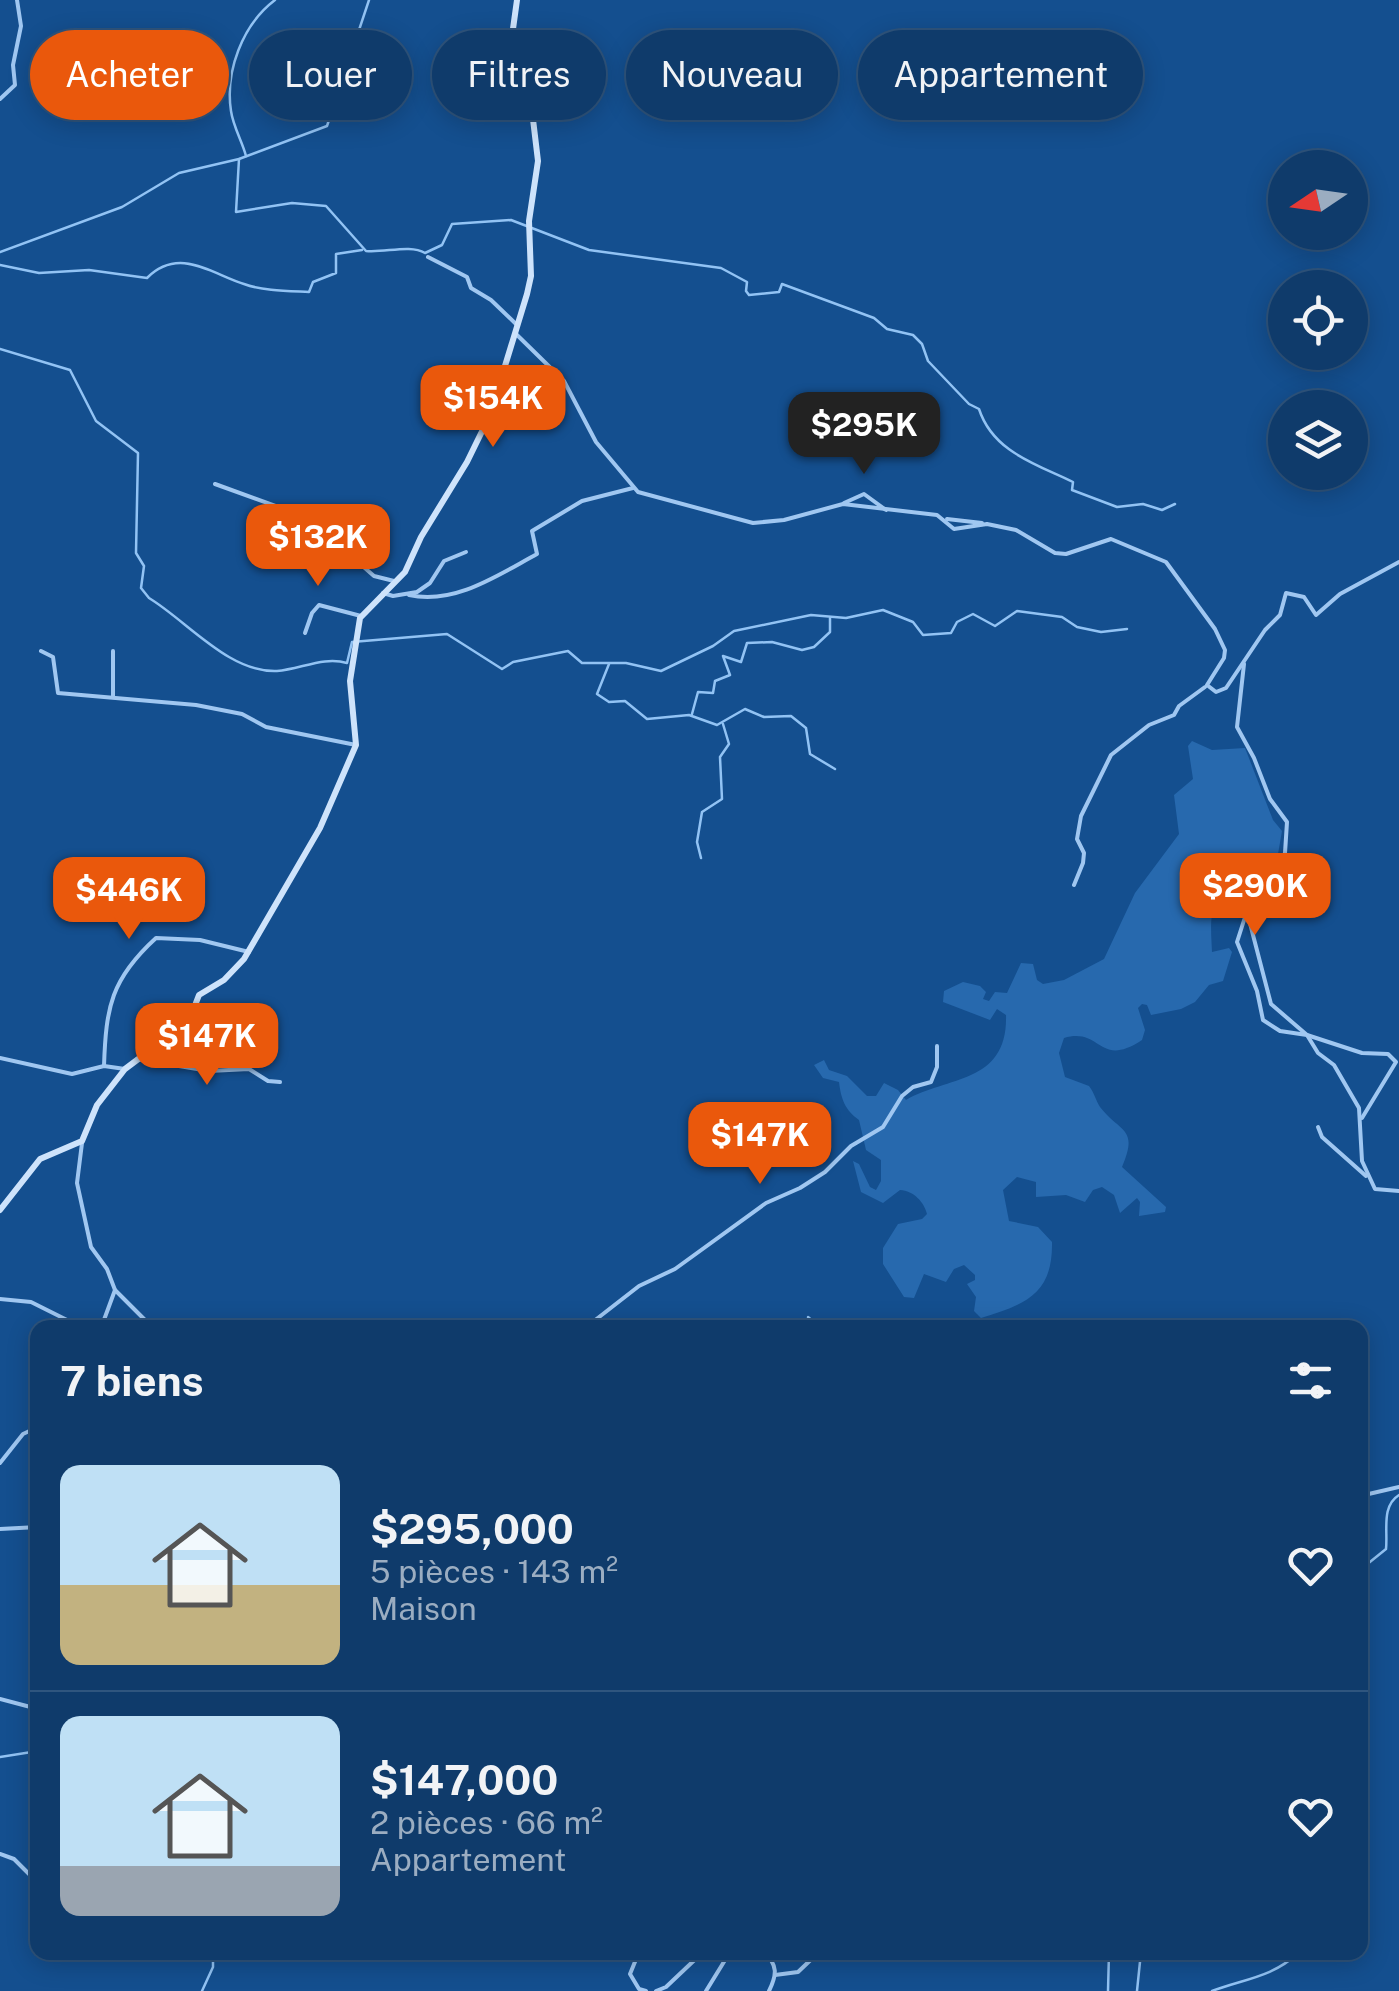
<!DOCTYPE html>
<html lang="fr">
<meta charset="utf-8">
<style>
:root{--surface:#0f3b6b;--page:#184271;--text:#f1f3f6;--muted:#9badc1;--line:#2f557e;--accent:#ea580c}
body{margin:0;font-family:"Public Sans",sans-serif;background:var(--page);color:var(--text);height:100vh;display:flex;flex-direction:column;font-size:38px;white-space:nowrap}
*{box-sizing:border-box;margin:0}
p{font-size:32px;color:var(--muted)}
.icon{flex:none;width:55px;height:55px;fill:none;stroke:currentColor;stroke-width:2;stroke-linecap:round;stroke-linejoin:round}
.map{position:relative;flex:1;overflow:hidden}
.drawer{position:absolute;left:30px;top:1320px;width:1338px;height:640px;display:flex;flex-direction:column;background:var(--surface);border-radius:20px;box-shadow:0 5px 25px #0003,0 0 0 2px var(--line)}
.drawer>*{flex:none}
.top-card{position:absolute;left:30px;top:30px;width:1340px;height:90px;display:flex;gap:20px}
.needle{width:65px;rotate:257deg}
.buttons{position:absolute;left:1268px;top:150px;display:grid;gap:20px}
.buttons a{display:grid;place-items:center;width:100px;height:100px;border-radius:50%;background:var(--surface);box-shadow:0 5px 25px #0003,0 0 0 2px var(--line);font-size:50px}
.price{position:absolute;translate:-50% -85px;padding:0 22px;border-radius:20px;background:var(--accent);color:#fff;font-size:32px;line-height:65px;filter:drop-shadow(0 2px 5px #0008)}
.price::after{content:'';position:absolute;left:50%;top:60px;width:30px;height:22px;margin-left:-15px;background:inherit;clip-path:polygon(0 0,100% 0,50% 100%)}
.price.on{background:#222;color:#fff}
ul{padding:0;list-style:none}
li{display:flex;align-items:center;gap:30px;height:250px;padding:0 30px}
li+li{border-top:2px solid var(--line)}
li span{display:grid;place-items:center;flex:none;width:280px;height:200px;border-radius:20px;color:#555}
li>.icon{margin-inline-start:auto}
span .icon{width:120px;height:120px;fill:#fffc;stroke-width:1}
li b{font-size:42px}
h2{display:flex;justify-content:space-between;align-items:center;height:120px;padding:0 30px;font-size:42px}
.pill{padding:0 35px;border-radius:45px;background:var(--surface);box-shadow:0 5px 25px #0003,0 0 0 2px var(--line);font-size:35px;line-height:90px}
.pill.on{background:var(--accent);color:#fff}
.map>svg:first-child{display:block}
</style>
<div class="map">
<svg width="1399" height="1991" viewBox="0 0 1399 1991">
<rect width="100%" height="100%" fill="#144f8f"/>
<path fill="#2769ae" d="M1192,741L1212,750L1245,748L1273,820L1282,831L1278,854L1259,885L1230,886C1207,901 1211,927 1212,952L1229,948L1232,952L1223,981L1209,985L1195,1002L1181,1009L1151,1015L1147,1005L1142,1004L1138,1008L1145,1030L1142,1040C1098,1069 1102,1027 1064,1038L1059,1053L1065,1077L1089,1086C1094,1092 1096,1101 1100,1107C1120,1133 1139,1127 1122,1167L1166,1207L1165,1212L1139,1216L1140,1202L1137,1198L1120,1213L1114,1195L1102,1187L1093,1190L1085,1202L1066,1195L1036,1197V1182L1017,1177L1003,1190L1009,1221L1038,1227L1052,1242C1053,1294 1026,1304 981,1318L974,1311L976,1297L967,1284L975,1280V1275L964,1265L954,1269L946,1282L924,1274L914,1298L904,1297L883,1264V1248L898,1224L922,1219L927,1214C924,1202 914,1191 900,1190L883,1203L861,1192L853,1161L859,1164L870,1187L876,1190L881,1181V1160L866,1150L859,1120C845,1110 841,1099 839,1082L823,1078L814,1065L824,1060L829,1070L847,1076L867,1096H876L884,1083L898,1090L906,1100C948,1076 1008,1084 1006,1015L997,1009L990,1020L943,1002L944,991L963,982L980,986L986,992L983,999L989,1001L995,992L1007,993L1021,963L1033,964L1037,980L1043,984L1064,980L1104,959L1135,893L1179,834L1174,795L1193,779L1188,746Z"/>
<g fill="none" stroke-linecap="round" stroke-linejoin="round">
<g stroke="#92c3f4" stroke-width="2.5">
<path d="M246,156C242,141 233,126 231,111C225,72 242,25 275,0"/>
<path d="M239,159L236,212L292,203L326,206L366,251C385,253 410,244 425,253L442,245L452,224L511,220L589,250L721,268L747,282L746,291L749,295L779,292L782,284L874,318L887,329L913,335L922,344L928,361L969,404L979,409C993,452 1036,464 1073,482L1072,490L1117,507L1143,504L1162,510L1175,504"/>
<polyline points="0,252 122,207 179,173 239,159 327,126 369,0"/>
<path d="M0,265L39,273L89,270L147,278C179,246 212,274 244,284C263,291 289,291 309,292L313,282L336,273V254L362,250"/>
<path d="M0,349L70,370L96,421L138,453L136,553L144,566L141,588L149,598C187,621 229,673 277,671C301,669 324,656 347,663L352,642L447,634L502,669L513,662L568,651L582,663H626L661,671L713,646L734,631L811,615L846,618L883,610L913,622L923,635L951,633L957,622L973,614L995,626L1017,611L1062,617L1077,627L1101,632L1127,629"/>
<polyline points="609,664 597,694 609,702 625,701 647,719 689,715 717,725 745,709 764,717 791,716 806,728 810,754 835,769"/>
<polyline points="692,714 698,692 713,693 715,681 730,675 723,656 741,662 747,643 772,642 802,650 814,647 830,632 830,618"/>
<polyline points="701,858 697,842 702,812 722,799 720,757 729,744 723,724"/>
<polyline points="808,1317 821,1328"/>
<path d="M1360,1570L1386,1549C1388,1531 1381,1506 1399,1495"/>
<polyline points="0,1757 38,1751"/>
<polyline points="202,1991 213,1967 213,1952"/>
<polyline points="1108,1991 1109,1952"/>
<polyline points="1137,1991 1141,1952"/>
<path d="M1212,1991C1244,1979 1273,1977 1298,1953"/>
</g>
<g stroke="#a0c7f1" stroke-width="4">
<polyline points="0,99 15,85 13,65 21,26 17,0"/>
<polyline points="428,257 467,277 471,288 491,300 517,325"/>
<polyline points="515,333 564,381 596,442 638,492 753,523 784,520 843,504 937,515 954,529 987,524 1016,530 1055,553 1066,554 1111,539 1166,562 1215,629 1225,650 1224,658 1207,685 1216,692 1226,688 1265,630 1280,615 1286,593 1304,597 1316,615 1340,594 1399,562"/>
<polyline points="215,484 306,517 374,576 394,581"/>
<polyline points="844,503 864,494 886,510"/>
<polyline points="947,519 982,523"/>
<polyline points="383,593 393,596 417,592 430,583 444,561 466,552"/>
<path d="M409,595C455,605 498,575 537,554L532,531L582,501L633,488"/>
<polyline points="305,633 312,613 319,605 361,616"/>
<polyline points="41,651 53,657 58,693 196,705 242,714 266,727 356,745"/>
<polyline points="113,651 113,697"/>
<polyline points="1244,664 1237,727 1254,758 1270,799 1287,822 1285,853 1266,890 1246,914 1237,942 1257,991 1263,1020 1280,1031 1307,1035 1318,1053 1334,1065 1359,1108 1362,1161 1375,1189 1399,1191"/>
<polyline points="1074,885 1083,863 1084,853 1077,839 1081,816 1111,755 1149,725 1174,715 1179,706 1205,687"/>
<polyline points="1247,912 1271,1004 1307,1035 1362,1053 1388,1054 1396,1062 1362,1118"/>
<polyline points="0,1058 72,1074 104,1066 125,1069"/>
<polyline points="137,1059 209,1071 249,1069 268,1081 280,1082"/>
<path d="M104,1066C106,1007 111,979 156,938L200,940L249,952"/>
<polyline points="1318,1127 1322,1137 1366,1176"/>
<polyline points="82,1143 77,1183 91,1247 107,1269 115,1290 153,1328"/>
<polyline points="0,1299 31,1302 67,1320 102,1323"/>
<polyline points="101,1328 115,1290"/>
<polyline points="585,1328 639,1286 675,1269 766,1203 800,1188 825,1172 851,1146 883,1127 902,1096 913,1087 931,1082 937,1067 937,1046"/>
<polyline points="0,1463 23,1434 38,1427"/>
<polyline points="1360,1496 1399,1487"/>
<polyline points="0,1529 38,1527"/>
<polyline points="0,1699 38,1709"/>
<polyline points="0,1854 14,1859 38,1883"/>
<polyline points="639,1952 630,1974 639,1989 646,1991"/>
<path d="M764,1952C778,1965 777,1975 769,1991"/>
<polyline points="775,1975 798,1972 819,1952"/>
<polyline points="656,1991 666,1987 703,1952"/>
<polyline points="706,1991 730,1952"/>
</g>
<polyline stroke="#cee3fb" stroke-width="6" points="0,1210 40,1159 82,1141 97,1105 125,1069 189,1021 199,995 224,980 244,959 320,828 356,745 350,681 360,618 405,572 421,537 467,462 490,415 527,294 531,276 529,221 538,161 532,111 512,36 517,0"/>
</g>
</svg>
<div class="buttons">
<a><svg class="needle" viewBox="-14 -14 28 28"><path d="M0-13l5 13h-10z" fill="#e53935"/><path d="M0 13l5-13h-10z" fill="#9badc1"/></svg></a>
<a><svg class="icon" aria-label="locate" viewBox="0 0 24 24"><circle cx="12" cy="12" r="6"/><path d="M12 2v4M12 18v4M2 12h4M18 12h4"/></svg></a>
<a><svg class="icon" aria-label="layers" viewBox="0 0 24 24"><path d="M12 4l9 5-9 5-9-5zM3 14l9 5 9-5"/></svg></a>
</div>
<b class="price" style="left:493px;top:450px">$154K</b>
<b class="price on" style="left:864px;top:477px">$295K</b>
<b class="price" style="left:318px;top:589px">$132K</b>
<b class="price" style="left:1255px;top:938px">$290K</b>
<b class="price" style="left:129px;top:942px">$446K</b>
<b class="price" style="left:207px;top:1088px">$147K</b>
<b class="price" style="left:760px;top:1187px">$147K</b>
<div class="top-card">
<a class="pill on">Acheter</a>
<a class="pill">Louer</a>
<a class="pill">Filtres</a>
<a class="pill">Nouveau</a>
<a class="pill">Appartement</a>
</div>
<section class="drawer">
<h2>7 biens<svg class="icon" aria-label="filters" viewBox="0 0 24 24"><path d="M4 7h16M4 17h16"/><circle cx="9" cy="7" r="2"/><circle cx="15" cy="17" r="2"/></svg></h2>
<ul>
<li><span style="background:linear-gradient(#bfe0f5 60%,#c2b280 0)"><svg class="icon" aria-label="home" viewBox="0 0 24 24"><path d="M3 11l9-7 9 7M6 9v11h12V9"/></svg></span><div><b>$295,000</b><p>5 pièces · 143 m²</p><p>Maison</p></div><svg class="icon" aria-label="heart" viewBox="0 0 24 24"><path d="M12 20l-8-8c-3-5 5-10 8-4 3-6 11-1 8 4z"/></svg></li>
<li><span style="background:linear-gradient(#bfe0f5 75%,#9aa5b1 0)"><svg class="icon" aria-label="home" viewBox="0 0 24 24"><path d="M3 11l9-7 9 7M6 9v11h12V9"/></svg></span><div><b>$147,000</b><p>2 pièces · 66 m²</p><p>Appartement</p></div><svg class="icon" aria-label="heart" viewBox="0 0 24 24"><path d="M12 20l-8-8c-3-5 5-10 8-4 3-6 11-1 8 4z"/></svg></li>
</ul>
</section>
</div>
